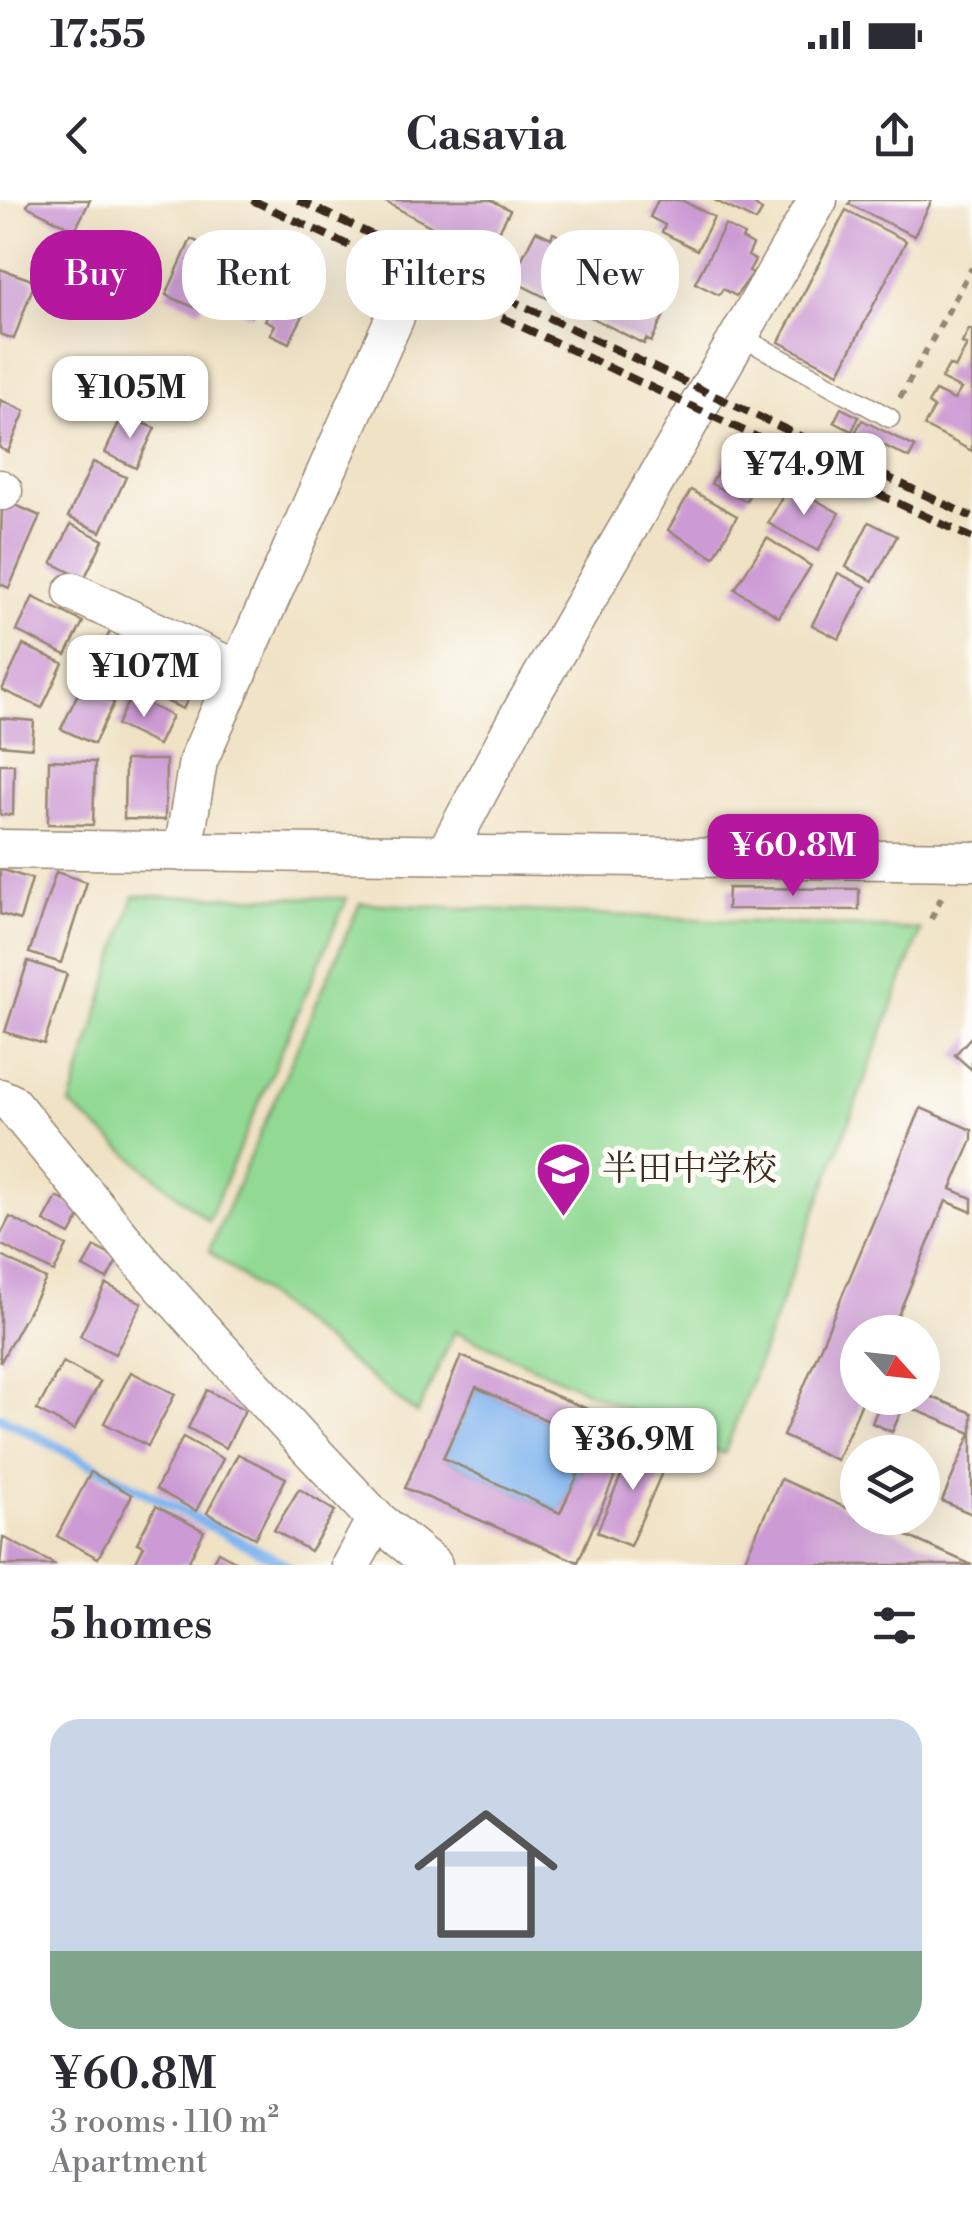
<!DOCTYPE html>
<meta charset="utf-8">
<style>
:root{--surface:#fff;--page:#f2f2f3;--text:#2b2b33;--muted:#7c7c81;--accent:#b5179e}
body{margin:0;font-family:"Libre Bodoni","Noto Serif JP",serif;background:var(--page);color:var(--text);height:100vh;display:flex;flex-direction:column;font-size:38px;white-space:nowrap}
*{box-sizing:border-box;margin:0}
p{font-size:32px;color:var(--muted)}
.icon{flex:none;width:55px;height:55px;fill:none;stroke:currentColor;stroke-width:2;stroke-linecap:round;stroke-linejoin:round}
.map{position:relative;height:1365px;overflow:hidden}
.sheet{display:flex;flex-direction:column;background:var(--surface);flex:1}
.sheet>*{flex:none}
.banner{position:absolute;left:30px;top:30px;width:912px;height:90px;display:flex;gap:20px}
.needle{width:65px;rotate:117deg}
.controls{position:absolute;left:840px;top:1115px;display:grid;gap:20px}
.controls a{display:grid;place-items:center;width:100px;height:100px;border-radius:50%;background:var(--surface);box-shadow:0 10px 40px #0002;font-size:50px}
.price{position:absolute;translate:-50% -85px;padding:0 22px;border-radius:20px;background:#fff;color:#222;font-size:32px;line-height:65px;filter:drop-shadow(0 2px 5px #0008)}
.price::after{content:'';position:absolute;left:50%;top:60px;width:30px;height:22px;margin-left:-15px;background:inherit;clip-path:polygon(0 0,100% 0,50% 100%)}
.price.selected{background:var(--accent);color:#fff}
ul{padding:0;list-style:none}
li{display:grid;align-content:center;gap:20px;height:530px;padding:0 50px}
li span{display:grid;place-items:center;height:310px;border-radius:30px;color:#555}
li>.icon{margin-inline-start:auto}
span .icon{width:180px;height:180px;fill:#fffc;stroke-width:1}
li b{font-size:42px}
h2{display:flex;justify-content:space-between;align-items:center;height:120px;padding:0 50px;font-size:42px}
.tag{padding:0 35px;border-radius:40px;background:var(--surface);box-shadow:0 10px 40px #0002;font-size:35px;line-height:90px}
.tag.selected{background:var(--accent);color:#fff}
.status{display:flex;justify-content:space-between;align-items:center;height:70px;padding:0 50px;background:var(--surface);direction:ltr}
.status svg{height:28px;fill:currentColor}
header{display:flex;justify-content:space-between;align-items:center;height:130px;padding:0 50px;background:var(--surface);font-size:45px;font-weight:700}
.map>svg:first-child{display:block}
</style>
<div class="status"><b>17:55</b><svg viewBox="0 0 49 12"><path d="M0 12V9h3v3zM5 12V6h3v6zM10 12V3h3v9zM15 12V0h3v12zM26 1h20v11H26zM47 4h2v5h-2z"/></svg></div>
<header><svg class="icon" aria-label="back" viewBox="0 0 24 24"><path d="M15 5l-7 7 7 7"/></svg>Casavia<svg class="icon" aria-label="share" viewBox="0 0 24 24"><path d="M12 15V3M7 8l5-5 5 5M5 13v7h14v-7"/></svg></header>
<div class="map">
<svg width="972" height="1365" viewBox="0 0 972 1365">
<rect width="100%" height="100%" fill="#fdfcf7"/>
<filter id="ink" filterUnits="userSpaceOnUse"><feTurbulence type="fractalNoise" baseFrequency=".01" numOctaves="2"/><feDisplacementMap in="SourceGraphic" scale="20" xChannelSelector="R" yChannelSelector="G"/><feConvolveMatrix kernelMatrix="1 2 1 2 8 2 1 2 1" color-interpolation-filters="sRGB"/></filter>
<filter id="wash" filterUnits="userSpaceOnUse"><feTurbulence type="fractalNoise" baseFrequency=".0048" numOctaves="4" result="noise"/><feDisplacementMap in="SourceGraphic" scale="40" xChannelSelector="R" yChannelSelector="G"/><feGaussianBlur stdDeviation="2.25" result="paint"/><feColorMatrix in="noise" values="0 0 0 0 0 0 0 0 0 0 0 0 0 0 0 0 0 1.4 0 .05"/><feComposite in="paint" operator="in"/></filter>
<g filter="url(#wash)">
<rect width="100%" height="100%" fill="#f0e2c5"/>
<g fill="#92da94" stroke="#668259" stroke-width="2.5">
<polygon points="134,696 347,698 208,1021 70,905"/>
<polygon points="360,703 921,730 724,1254 455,1131 417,1214 209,1051"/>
</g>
<polygon fill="#81b5ef" stroke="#5e7086" stroke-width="2.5" points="476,1187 593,1242 560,1313 443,1258"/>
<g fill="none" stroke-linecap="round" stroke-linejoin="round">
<polyline stroke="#81b5ef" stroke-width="10" points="0,1217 286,1365"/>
</g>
<g id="blocks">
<g fill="#cc9ad4" fill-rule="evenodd">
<polygon points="30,0 90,0 75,30 27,6"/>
<polygon points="382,0 491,0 510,10 486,56"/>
<polygon points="658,0 681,0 714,17 697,50 662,32 665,25 650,17"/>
<polygon points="714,0 750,0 762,11 756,21"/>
<polygon points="851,0 932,0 914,36 849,4"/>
<polygon points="846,10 906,41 839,173 779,142"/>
<polygon points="725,25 744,35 742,39 753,45 748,56 755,60 749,71 753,73 736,96 723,89 719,95 695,83"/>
<polygon points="536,31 551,38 553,33 584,49 557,103 511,80"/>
<polygon points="191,39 224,54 200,110 166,95"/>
<polygon points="238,62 269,77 251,116 220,100"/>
<polygon points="0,69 35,81 14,139 0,134"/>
<polygon points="600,75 662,107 660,111 665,113 651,142 646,139 644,144 581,112"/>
<polygon points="285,80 314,94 289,143 270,134 275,125 265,120"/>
<polygon points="969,129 972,130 972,251 924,226 934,208 928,204 935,191 954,200 961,189 941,179 949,165 955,168 967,145 962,143"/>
<polygon points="0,200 25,211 8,252 0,248"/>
<polygon points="841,208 859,217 852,231 834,222"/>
<polygon points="123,214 155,228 136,268 105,253"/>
<polygon points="862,220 915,247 909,258 856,231"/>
<polygon points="728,251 763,268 746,301 711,284"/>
<polygon points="93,262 126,277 101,332 68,317"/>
<polygon points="789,285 839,313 818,351 768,323"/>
<polygon points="691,290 737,316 714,357 668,330"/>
<polygon points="2,299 40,316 9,388 0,384"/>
<polygon points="869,322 897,336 873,381 846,367"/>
<polygon points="71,324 103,340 84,379 52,363"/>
<polygon points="767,338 811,366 779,417 735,389"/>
<polygon points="838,373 866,387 839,439 812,425"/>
<polygon points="33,397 83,422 66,455 17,431"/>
<polygon points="111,430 147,449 122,497 86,478"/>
<polygon points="23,445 63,463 42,508 2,490"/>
<polygon points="166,457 200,474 183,509 149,493"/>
<polygon points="81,487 114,503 94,544 61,529"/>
<polygon points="131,496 172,516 158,545 117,525"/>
<polygon points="0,518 34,521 32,548 0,545"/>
<polygon points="49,560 95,562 93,625 48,624"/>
<polygon points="125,560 166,560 165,620 124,619"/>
<polygon points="0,564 14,564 13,615 0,615"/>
<polygon points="0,669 32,679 20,720 0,714"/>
<polygon points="56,672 87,682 61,763 29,753"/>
<polygon points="728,688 859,689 859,710 727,709"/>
<polygon points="28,761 67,774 44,844 5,832"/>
<polygon points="972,836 972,870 955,855"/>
<polygon points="921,908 972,930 972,940 951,989 972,998 972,1012 946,1001 891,1132 858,1132 858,1198 864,1198 837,1260 783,1236"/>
<polygon points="57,997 83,1011 70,1035 44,1021"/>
<polygon points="10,1017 67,1046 54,1072 0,1044 0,1036"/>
<polygon points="95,1047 118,1059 107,1079 83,1067"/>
<polygon points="0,1055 46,1079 0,1163"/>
<polygon points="106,1084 142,1103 115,1154 80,1136"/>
<path d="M461,1156L635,1229L578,1362L405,1288ZM476,1187L593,1242L560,1313L443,1258Z"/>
<polygon points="63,1162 100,1182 74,1230 37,1210"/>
<polygon points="131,1172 175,1194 148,1246 104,1223"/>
<polygon points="207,1190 245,1210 226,1248 188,1228"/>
<polygon points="922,1193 972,1213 972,1314 942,1301 971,1233 904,1205 892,1232 872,1223 882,1198 922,1198"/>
<polygon points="183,1237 223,1259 196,1311 156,1289"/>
<polygon points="636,1240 670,1254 630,1346 597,1332"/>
<polygon points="238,1254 286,1278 255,1338 207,1313"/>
<polygon points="91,1272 132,1295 98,1358 57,1336"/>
<polygon points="781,1279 858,1313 858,1318 867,1318 972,1365 742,1365"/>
<polygon points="299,1289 335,1311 310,1351 274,1330"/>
<polygon points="156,1306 204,1331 187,1365 134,1365 144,1346 137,1343"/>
<polygon points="3,1337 56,1365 0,1365"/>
<polygon points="218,1352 243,1365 211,1365"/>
</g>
</g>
</g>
<g filter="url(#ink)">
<use href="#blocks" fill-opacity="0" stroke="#968672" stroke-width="2.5"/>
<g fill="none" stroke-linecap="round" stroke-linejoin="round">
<defs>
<polyline id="service" points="740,136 890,218"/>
<g id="minor">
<polyline points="0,289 3,291"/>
<polyline points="73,392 239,471"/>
<polyline points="0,649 972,661"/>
<polyline points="183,652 198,561 395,117"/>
<polyline points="446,653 515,523 818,0"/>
<polyline points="0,898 11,903 143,1064 299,1237 376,1319 433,1365"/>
<polyline points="351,1365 376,1319"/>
</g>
</defs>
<use href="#service" stroke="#968672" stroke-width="21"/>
<use href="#minor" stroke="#968672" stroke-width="41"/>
<g stroke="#968672" stroke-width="6" stroke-dasharray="8 8" stroke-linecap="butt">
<polyline points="900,198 972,68"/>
<polyline points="931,719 943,694"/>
</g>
<use href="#service" stroke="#fff" stroke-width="18"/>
<use href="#minor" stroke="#fff" stroke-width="38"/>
<g stroke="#3b2a1e" stroke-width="8" stroke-dasharray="15 8" stroke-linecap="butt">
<polyline points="252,0 972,338"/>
<polyline points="298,0 972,317"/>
</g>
</g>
</g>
<defs>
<symbol id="school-pin" viewBox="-11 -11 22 30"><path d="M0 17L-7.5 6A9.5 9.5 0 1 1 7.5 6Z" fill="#b5179e" stroke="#fdfcf7"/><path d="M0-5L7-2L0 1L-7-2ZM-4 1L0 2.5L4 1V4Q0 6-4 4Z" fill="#fff"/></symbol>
</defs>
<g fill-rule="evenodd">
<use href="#school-pin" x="532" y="938" width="63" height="86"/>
</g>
<g text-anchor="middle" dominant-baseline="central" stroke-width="10" stroke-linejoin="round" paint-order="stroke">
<g font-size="35" fill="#3b2a1e" stroke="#fdfcf7" text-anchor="start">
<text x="602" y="969">半田中学校</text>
</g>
</g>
</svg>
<div class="controls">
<a><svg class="needle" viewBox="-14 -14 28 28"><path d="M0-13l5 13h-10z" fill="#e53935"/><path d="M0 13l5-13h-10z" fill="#7c7c81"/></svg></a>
<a><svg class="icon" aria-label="layers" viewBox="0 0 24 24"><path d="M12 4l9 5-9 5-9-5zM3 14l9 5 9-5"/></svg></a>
</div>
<b class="price" style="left:130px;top:241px">¥105M</b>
<b class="price" style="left:804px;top:318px">¥74.9M</b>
<b class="price" style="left:144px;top:520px">¥107M</b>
<b class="price selected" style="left:793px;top:699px">¥60.8M</b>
<b class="price" style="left:633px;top:1293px">¥36.9M</b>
<div class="banner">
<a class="tag selected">Buy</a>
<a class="tag">Rent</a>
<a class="tag">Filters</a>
<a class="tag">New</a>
</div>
</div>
<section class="sheet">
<h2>5 homes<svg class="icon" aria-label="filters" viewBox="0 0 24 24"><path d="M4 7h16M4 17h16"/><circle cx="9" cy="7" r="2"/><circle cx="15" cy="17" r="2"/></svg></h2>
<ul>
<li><span style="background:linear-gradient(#c9d6e8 75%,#7fa58c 0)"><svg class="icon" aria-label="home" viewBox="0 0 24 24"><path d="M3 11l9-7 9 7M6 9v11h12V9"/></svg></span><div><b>¥60.8M</b><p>3 rooms · 110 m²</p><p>Apartment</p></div></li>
</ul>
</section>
